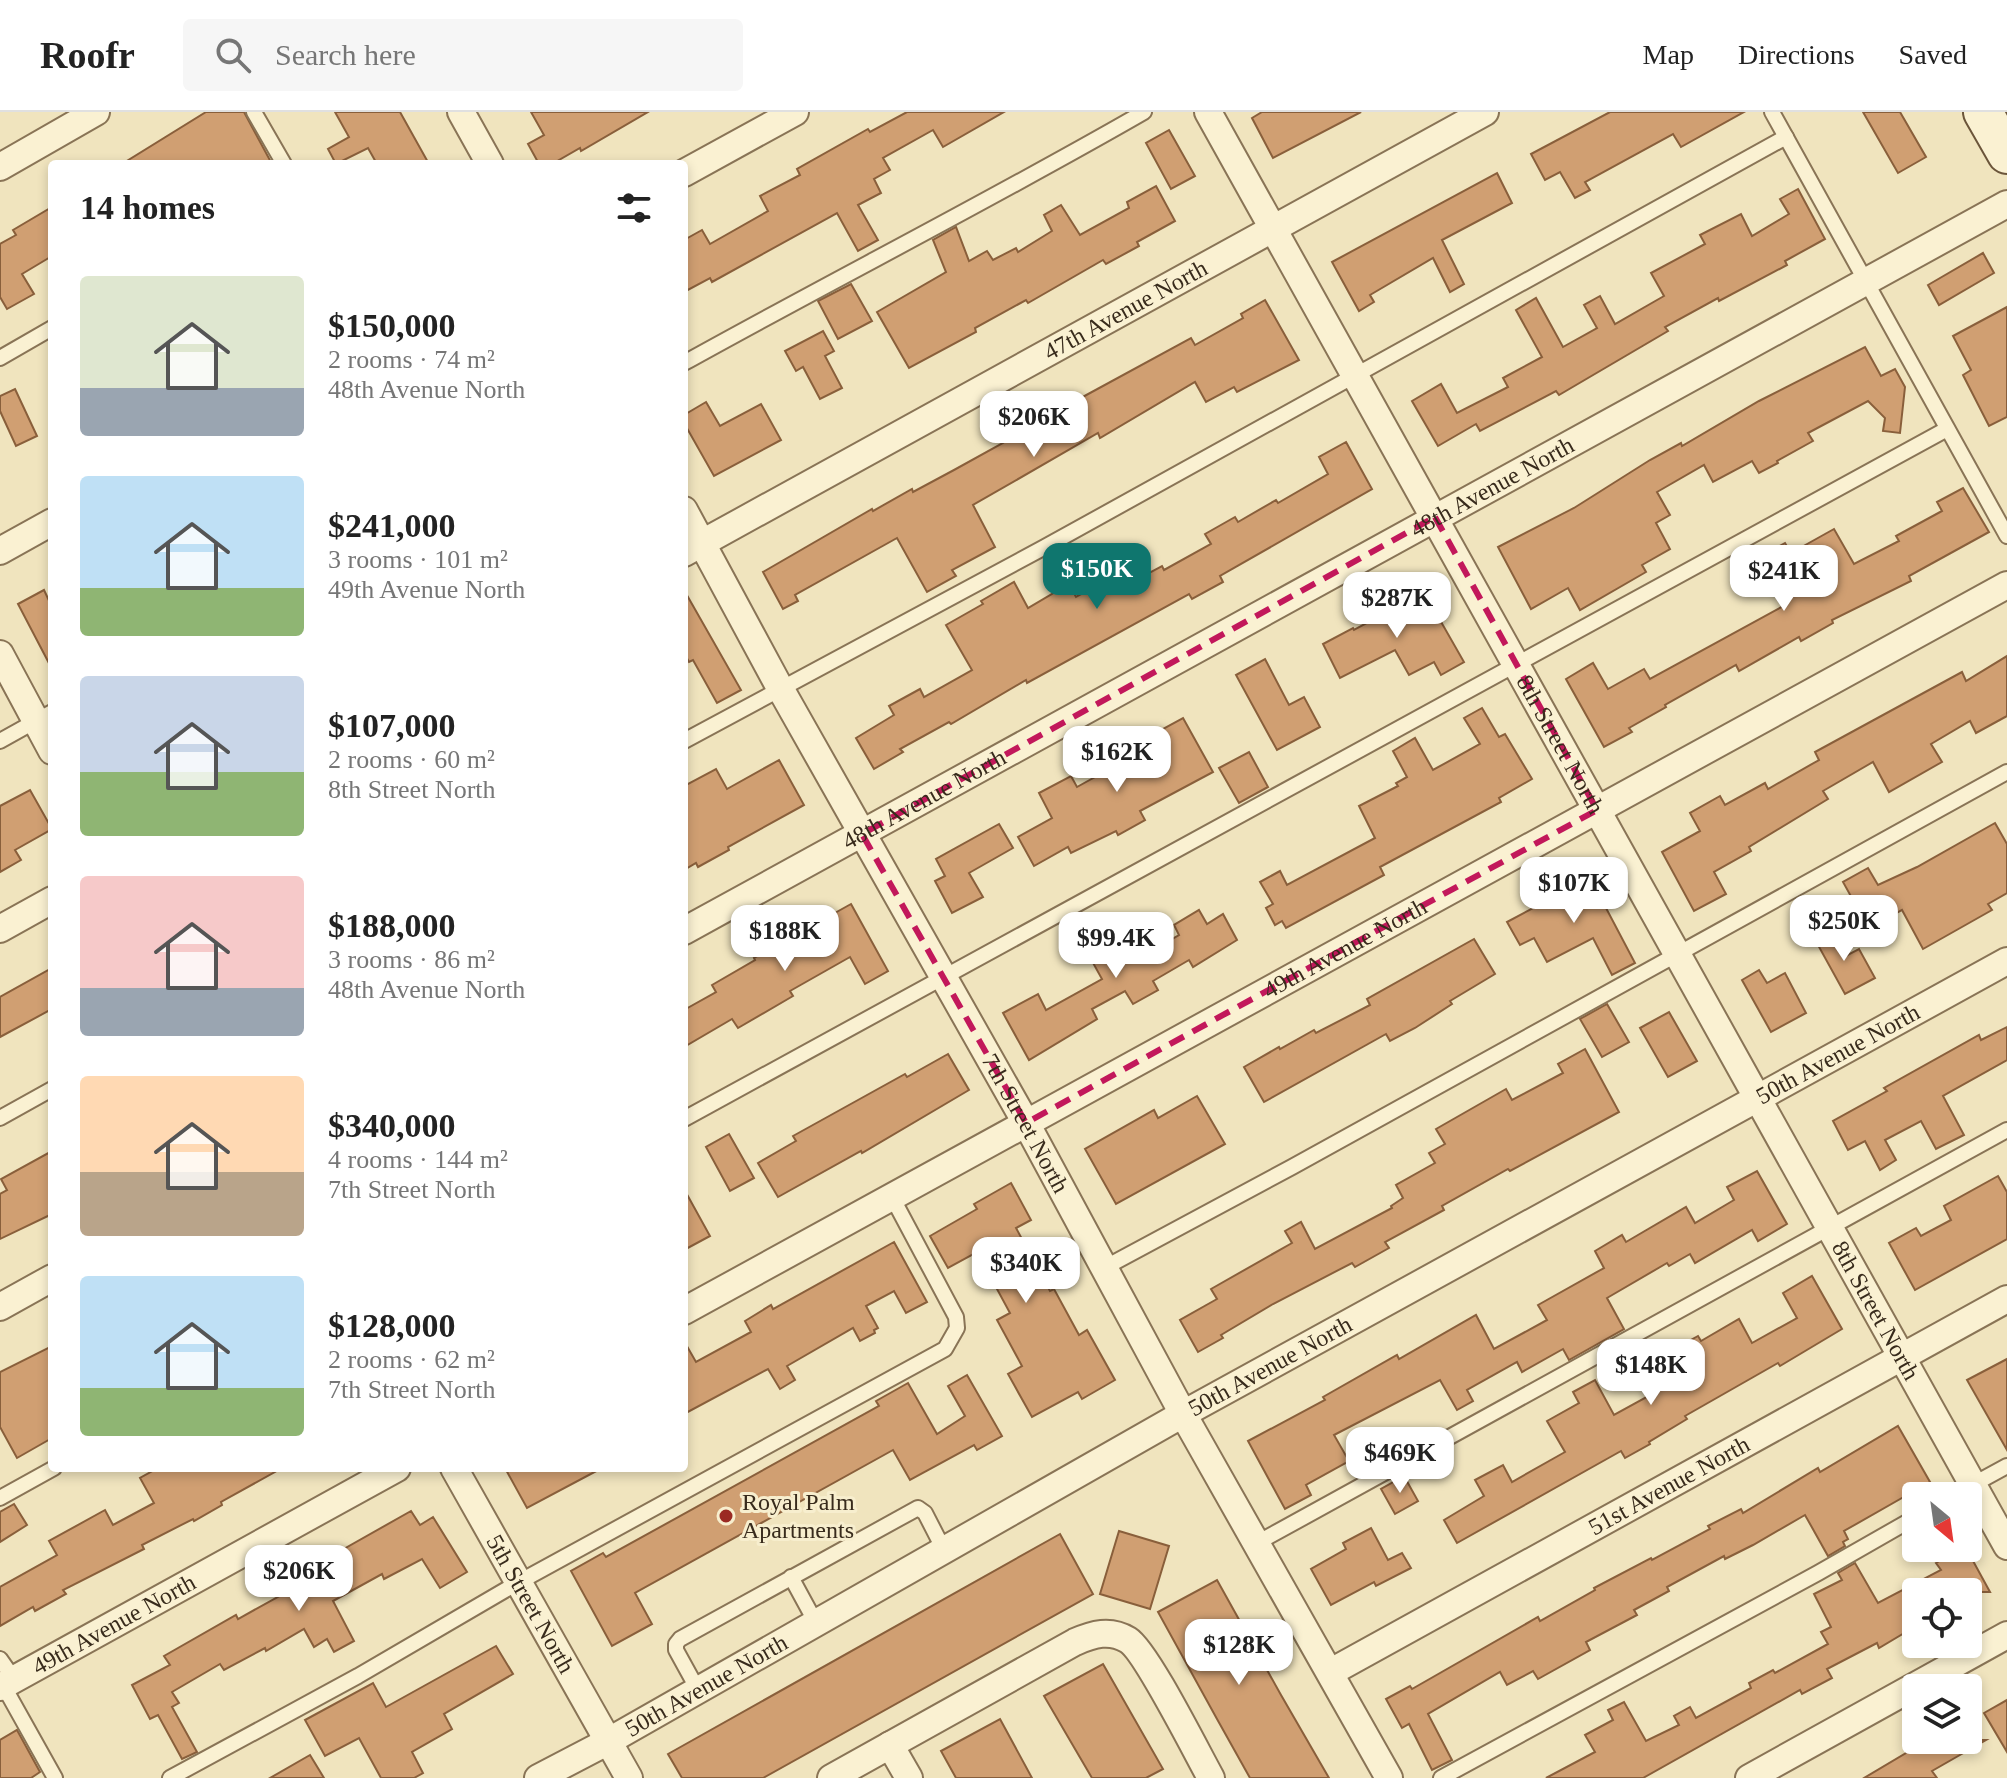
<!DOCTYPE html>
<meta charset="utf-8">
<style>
:root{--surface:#fff;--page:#f6f6f6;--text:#222;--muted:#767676;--line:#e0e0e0;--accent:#0f766e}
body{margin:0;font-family:"Times New Roman",serif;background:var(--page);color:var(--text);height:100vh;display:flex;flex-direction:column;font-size:30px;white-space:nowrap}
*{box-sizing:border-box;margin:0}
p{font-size:26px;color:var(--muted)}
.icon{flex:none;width:44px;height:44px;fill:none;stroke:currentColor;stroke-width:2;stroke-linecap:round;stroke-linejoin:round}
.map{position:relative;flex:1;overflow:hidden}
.drawer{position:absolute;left:48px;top:48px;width:640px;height:1312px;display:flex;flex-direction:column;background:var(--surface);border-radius:8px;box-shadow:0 4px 12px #0003}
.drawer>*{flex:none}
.needle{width:52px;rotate:151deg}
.fabs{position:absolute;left:1902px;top:1370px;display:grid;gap:16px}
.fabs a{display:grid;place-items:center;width:80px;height:80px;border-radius:8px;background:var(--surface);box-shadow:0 4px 12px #0003;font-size:40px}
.price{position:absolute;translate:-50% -68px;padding:0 18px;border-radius:16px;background:#fff;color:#222;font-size:26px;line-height:52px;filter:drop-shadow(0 2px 4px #0008)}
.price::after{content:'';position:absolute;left:50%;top:48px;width:24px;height:18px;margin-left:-12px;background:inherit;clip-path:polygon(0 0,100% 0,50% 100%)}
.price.on{background:var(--accent);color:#fff}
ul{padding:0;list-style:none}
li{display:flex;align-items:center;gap:24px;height:200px;padding:0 32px}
li span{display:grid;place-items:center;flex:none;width:224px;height:160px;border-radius:8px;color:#555}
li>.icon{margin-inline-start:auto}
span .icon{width:96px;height:96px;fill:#fffc;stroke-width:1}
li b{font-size:34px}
h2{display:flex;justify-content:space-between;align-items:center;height:96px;padding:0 32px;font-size:34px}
header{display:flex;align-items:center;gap:48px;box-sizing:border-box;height:112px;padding:0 40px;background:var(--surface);border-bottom:2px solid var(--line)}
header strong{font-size:38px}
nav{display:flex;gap:44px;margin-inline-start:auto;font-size:28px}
.search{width:560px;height:72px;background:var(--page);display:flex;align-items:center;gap:20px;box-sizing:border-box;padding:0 28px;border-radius:8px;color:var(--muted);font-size:30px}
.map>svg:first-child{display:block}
</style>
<header>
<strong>Roofr</strong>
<div class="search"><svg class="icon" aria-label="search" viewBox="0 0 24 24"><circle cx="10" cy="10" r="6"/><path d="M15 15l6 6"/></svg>Search here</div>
<nav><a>Map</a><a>Directions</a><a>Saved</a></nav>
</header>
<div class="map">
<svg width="2007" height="1666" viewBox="0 0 2007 1666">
<rect width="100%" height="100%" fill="#f0e4be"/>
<g fill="#d09f72" stroke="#895f3b" stroke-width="2">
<polygon points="206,0 244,0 272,52 122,52"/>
<polygon points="335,0 400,0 429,52 377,52 368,36 336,52 328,37 349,25"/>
<polygon points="531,0 648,0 581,39 580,36 552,52 539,52 528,32 544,23"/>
<polygon points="907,0 1004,0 943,35 933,18 883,46 890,58 874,67 881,81 858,93 878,128 858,139 837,101 712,170 710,166 684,180 684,128 702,118 710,132 768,99 760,84 800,63 797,57 868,17 870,20"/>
<polygon points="1262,0 1361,0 1273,46 1252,6"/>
<polygon points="1610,0 1744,0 1681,35 1673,22 1585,70 1590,78 1575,86 1560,60 1545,68 1531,42"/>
<polygon points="1863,0 1900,0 1926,45 1898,61"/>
<polygon points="1169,18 1195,64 1171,77 1146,31"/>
<polygon points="1497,61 1512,91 1442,128 1464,172 1450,180 1433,146 1370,183 1374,190 1359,199 1332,150"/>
<polygon points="1156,74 1175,109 1137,130 1139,134 1106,152 1103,148 1028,191 1026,188 975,216 976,220 909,256 877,200 946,160 933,128 956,115 969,149 987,139 993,148 1016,136 1018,140 1052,119 1044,103 1061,93 1080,123 1129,96 1127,90"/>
<polygon points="1798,77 1825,127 1785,149 1787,153 1719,189 1718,186 1665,215 1668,219 1559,283 1556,279 1480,319 1476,312 1438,334 1412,289 1441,272 1457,301 1508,275 1503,266 1542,245 1516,198 1536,186 1563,235 1597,216 1584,193 1600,184 1615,212 1664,184 1651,161 1705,132 1700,123 1741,102 1752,124 1789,102 1780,87"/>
<polygon points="52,95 52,144 22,162 34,182 7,197 0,185 0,132 16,123 13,118"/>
<polygon points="1983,141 1994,161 1939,193 1928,173"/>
<polygon points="851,172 872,209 838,227 818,189"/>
<polygon points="1265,188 1299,248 1237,280 1234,275 1206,290 1195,270 1100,326 1098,321 973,393 995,435 952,458 956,464 927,480 897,426 795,483 798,489 783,497 763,460 872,397 873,399 912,377 913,380 954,358 1003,331 1001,328 1030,312 1034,319 1082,292 1079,287 1191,226 1195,233 1243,206 1241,202"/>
<polygon points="2007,195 2007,305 1989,314 1963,263 1971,258 1953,224"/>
<polygon points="823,219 834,239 825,244 842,276 820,287 803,255 796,259 785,239"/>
<polygon points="1865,235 1881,264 1895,257 1905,275 1900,321 1883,319 1885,306 1868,289 1808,321 1813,329 1777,349 1778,351 1759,361 1752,349 1713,370 1704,353 1657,380 1670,403 1656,411 1670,437 1642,453 1646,460 1580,498 1568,476 1531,497 1498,435 1574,396 1650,348 1681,331 1682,334 1759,289"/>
<polygon points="15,277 37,324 16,334 0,299 0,284"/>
<polygon points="706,290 720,314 761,292 781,328 714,364 684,311 684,303"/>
<polygon points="1346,330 1372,377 1220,464 1223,470 1192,487 1189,482 1027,571 1026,568 951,612 949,610 900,637 903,640 874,657 856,626 894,603 889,594 920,577 924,585 972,558 946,513 983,492 981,489 1014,470 1028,496 1069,472 1076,485 1116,463 1123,475 1162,454 1164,458 1211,432 1205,422 1235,405 1238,410 1276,388 1278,391 1328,362 1319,345"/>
<polygon points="1963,376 1989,420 1909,464 1911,469 1832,508 1833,511 1801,529 1799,525 1739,559 1736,553 1665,593 1666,595 1629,616 1632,620 1604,635 1566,567 1593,551 1608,577 1644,557 1650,567 1787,492 1760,445 1785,431 1791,441 1834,417 1854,452 1899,429 1896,424 1942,399 1937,390"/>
<polygon points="44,478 52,495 52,557 18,492"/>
<polygon points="684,478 741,578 717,591 693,548 689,550 684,541"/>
<polygon points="1424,480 1464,550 1441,563 1434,550 1409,563 1395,538 1340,566 1323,532 1353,516 1354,518"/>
<polygon points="2007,544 2007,604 1976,621 1970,609 1931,632 1942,650 1889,680 1873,650 1823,679 1828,687 1749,735 1751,739 1714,760 1726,782 1694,799 1662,740 1700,719 1690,701 1720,684 1725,693 1765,671 1768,677 1819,648 1815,640 1962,560 1966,569"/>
<polygon points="1265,547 1289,593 1304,585 1320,615 1277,638 1236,563"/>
<polygon points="1482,596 1499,625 1505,622 1532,667 1499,686 1501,690 1380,755 1384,763 1286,816 1282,809 1275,813 1266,796 1273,792 1260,770 1280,759 1287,773 1375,726 1359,694 1398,674 1396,671 1407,665 1393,639 1415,626 1433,658 1480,632 1464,606"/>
<polygon points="1183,606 1213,660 1140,699 1145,708 1118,723 1116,719 1071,741 1068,735 1034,754 1018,725 1052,706 1039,681 1071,664 1077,675 1142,639 1137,631"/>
<polygon points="1249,640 1268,675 1239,691 1219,656"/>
<polygon points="779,648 804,693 728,735 729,738 698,755 696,751 684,758 684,674 716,657 727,677"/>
<polygon points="30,678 52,717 15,738 21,748 0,760 0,694"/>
<polygon points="1995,711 2007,732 2007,781 1988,792 1992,798 1923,837 1902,798 1869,817 1843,770 1868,756 1878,773 1917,755"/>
<polygon points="999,712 1013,736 969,761 983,785 952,801 935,769 945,764 936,747"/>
<polygon points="1586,758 1635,851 1612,863 1593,826 1547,850 1534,826 1520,833 1507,810 1567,778 1563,770"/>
<polygon points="851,792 888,859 865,872 850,845 790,879 793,884 738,916 732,907 684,935 684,898 716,880 712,873 755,848 754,846"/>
<polygon points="1199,798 1207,812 1223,802 1237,828 1193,855 1189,848 1153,869 1158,878 1133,892 1125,879 1092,897 1097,907 1029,948 1003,901 1038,882 1046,898 1102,867 1082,831 1106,818 1114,831 1126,824 1139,846 1179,823 1174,813"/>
<polygon points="1828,816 1844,845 1859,837 1875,866 1845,882 1813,824"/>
<polygon points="1474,827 1495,862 1450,889 1452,892 1415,916 1390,929 1386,922 1264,990 1244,955 1279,935 1280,937 1314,918 1316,921 1370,893 1367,887"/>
<polygon points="52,856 52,897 0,925 0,885"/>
<polygon points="1759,858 1767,871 1785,861 1806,901 1771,920 1742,868"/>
<polygon points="1607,892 1629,930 1602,945 1580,907"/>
<polygon points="1669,900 1697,949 1668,965 1640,916"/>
<polygon points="2007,915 2007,948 1943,984 1964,1023 1936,1037 1921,1009 1885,1028 1896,1048 1880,1058 1865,1029 1848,1038 1833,1009 1887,979 1884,976 1979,923 1981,928"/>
<polygon points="1585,937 1619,1000 1510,1059 1508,1057 1442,1094 1444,1098 1385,1130 1389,1136 1355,1155 1352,1151 1273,1192 1221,1223 1223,1226 1198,1240 1180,1208 1217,1187 1211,1177 1292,1131 1285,1119 1301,1110 1315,1137 1392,1096 1391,1094 1403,1086 1396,1073 1435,1051 1429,1041 1445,1032 1436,1017 1506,977 1512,988 1563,961 1558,952"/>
<polygon points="948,942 969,978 862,1041 861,1039 778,1085 758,1051 796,1029 793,1024 905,962 907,965"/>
<polygon points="1197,984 1225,1032 1116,1092 1085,1037 1154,998 1158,1006"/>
<polygon points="729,1022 754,1066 730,1079 706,1035"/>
<polygon points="52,1039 52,1102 0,1127 0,1082 7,1078 1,1067"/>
<polygon points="1757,1059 1787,1112 1758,1129 1752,1118 1695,1151 1690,1142 1669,1154 1667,1151 1607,1186 1624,1217 1569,1248 1563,1237 1522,1260 1517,1250 1467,1278 1473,1289 1457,1298 1440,1268 1334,1323 1349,1349 1306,1373 1311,1383 1285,1397 1248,1329 1325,1288 1323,1285 1397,1243 1399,1247 1476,1203 1494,1237 1547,1208 1538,1193 1604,1156 1595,1139 1622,1123 1626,1130 1686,1095 1695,1111 1734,1088 1727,1075"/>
<polygon points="1998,1064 2007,1080 2007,1127 1915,1178 1889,1131 1916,1116 1921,1124 1951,1108 1944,1094"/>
<polygon points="1011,1071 1031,1108 1016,1116 1050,1179 1054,1177 1079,1223 1087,1218 1115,1268 1082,1287 1078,1280 1032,1305 1008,1262 1022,1254 997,1208 1010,1201 977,1140 948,1156 930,1124 977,1097 974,1092"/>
<polygon points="684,1077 710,1124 684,1138"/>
<polygon points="894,1130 927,1190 906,1201 894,1179 866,1194 878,1216 874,1218 875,1221 860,1229 853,1216 787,1254 795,1268 780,1277 768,1257 684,1302 684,1229 696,1250 751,1220 745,1209 771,1193 773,1197"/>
<polygon points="1812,1164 1842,1217 1780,1254 1778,1251 1685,1304 1687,1307 1649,1330 1650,1332 1625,1346 1621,1339 1457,1431 1444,1408 1484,1384 1475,1368 1503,1353 1512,1370 1565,1340 1547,1309 1579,1291 1573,1280 1595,1268 1614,1303 1685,1264 1671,1239 1698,1224 1701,1229 1739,1207 1752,1231 1797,1206 1783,1181"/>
<polygon points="52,1234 52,1326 17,1346 0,1315 0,1260"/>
<polygon points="2007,1247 2007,1338 1967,1268"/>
<polygon points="967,1263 1002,1324 977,1338 974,1333 910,1368 893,1338 635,1481 652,1512 612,1534 571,1459 603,1441 606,1445 879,1294 876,1289 908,1271 937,1322 965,1304 948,1274"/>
<polygon points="1898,1314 1930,1370 1844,1419 1848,1427 1843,1430 1845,1434 1828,1444 1805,1403 1753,1433 1725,1447 1724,1444 1667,1475 1669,1479 1634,1498 1637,1503 1586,1530 1590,1538 1538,1567 1533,1559 1507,1573 1500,1560 1428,1602 1452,1648 1432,1658 1409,1612 1402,1616 1386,1587 1410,1574 1412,1577 1538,1505 1540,1509 1595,1478 1594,1476 1651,1446 1652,1448 1710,1417 1708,1414 1741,1397 1743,1401 1818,1356 1820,1360"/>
<polygon points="158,1356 282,1356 221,1390 222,1393 194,1409 193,1407 142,1433 144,1437 63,1478 66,1482 35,1499 33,1495 0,1514 0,1475 57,1443 49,1429 105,1398 113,1413 154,1391 140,1366"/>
<polygon points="505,1356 602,1356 527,1396"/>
<polygon points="1404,1364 1418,1389 1395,1402 1381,1377"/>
<polygon points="14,1392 27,1413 0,1430 0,1400"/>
<polygon points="411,1399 420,1413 433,1405 467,1460 440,1476 422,1447 384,1467 382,1462 333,1489 354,1529 334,1540 327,1527 314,1535 304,1517 266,1539 265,1536 224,1558 220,1552 172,1580 179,1591 172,1595 197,1640 182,1647 158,1603 150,1607 132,1573 170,1553 164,1544 236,1503 238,1507 283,1482 282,1480 330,1453 326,1447"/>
<polygon points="1371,1416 1388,1448 1402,1441 1411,1456 1376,1474 1374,1470 1331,1493 1311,1457 1346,1437 1343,1431"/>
<polygon points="1119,1419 1169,1434 1150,1497 1100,1482"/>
<polygon points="1060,1422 1093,1482 763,1666 682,1666 668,1642"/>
<polygon points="1963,1436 1966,1436 1990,1480 1916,1480 1916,1514 1879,1536 1877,1531 1827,1557 1832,1566 1802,1582 1800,1578 1643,1666 1546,1666 1595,1640 1585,1623 1613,1608 1608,1598 1624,1590 1646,1629 1679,1613 1674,1604 1690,1595 1696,1606 1751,1576 1749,1571 1773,1558 1775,1561 1828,1532 1821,1520 1831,1515 1814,1482 1842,1468 1838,1461 1855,1451 1878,1491 1941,1458 1936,1451"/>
<polygon points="1217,1468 1281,1583 1329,1666 1250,1666 1217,1607 1158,1500"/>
<polygon points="496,1534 513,1562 444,1602 452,1617 412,1640 423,1661 414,1666 381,1666 359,1626 325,1644 305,1608 373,1571 386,1595"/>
<polygon points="1103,1552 1163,1657 1146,1666 1092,1666 1044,1584"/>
<polygon points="2007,1588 2007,1640 1984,1601"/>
<polygon points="1000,1607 1032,1666 956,1666 941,1639"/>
<polygon points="17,1618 40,1660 31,1666 0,1666 0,1628"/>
<polygon points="1928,1628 1986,1628 1932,1659 1937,1666 1864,1666"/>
<polygon points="310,1643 324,1666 270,1666"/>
</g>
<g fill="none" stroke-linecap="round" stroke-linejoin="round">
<defs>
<g id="service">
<polyline points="254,0 284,52"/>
<polyline points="1772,0 2007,424"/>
<polyline points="0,246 52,216"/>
<path d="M684,251C837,166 993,87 1144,0"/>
<polyline points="0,629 52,600"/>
<polyline points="684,629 1043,436 1786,25"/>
<polyline points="0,1006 52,977"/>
<polyline points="684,1007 1947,317"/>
<polyline points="1104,1156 1292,1055 2007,660"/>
<polyline points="1952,1384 2007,1354"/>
<polyline points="0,1386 54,1356"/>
<polyline points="1257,1431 2007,1018"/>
<polyline points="791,1465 816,1511"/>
<polyline points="0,1547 14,1567"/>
<polyline points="3,1573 55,1666"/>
<polyline points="698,1578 676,1538 676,1532 680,1527 918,1396 925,1401 944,1438"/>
<polyline points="170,1666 358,1564 519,1470 945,1237 957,1216 956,1205 892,1085"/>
<polyline points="1441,1666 1818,1461 1916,1405"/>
</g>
<g id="minor">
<polyline points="461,0 490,52"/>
<path id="s1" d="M1208,0L2007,1434"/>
<polyline points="0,55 96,0"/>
<polyline points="684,61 795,0"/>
<path id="s2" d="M684,398L780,576L1026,1011L1183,1302L1389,1666"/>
<polyline points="0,439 52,410"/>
<path id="s3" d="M684,441L1485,0"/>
<polyline points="0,542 52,639"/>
<polyline points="0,817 52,788"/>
<path id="s4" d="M684,819L2007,92"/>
<polyline points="0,1195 52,1166"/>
<path id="s5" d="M684,1199L2007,473"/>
<path id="s6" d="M454,1356L629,1666"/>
<path id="s7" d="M1331,1560L2007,1187"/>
<path id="s8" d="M0,1575L397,1356"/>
<polyline points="890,1633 909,1666"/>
<path id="s9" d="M538,1666L607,1630L1183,1302L2007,849"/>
<path d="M831,1666L1075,1530C1093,1522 1110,1517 1128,1528C1146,1539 1197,1641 1211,1666"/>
<polyline points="1749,1666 2007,1523"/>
</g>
<polyline id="secondary" points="1983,0 2007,42"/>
</defs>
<use href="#service" stroke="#897456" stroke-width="18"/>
<use href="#minor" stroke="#897456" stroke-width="30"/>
<use href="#secondary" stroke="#6b553a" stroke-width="42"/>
<use href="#service" stroke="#faf1d2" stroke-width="14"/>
<use href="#minor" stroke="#faf1d2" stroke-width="26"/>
<use href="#secondary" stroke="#faf1d2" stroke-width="38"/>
</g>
<path fill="none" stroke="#c2185b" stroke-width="6" stroke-dasharray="16 10" stroke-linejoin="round" d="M1435,405L1597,698L1026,1011L862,722Z"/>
<circle fill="#9b2a23" stroke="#f7eece" stroke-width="3" cx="726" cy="1404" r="8"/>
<g text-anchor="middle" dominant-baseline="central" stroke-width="6" stroke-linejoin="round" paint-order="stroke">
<g font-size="24" fill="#382b1c" stroke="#f7eece">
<text stroke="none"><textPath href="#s3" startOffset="504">47th Avenue North</textPath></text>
<text stroke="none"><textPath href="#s4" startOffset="922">48th Avenue North</textPath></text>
<text stroke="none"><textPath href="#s1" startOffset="724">8th Street North</textPath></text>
<text stroke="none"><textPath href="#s4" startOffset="274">48th Avenue North</textPath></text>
<text stroke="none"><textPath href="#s5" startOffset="754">49th Avenue North</textPath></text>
<text stroke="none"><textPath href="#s9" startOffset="1488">50th Avenue North</textPath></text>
<text stroke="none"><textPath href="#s2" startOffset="702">7th Street North</textPath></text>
<text stroke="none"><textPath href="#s1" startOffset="1372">8th Street North</textPath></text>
<text stroke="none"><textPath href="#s9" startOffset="840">50th Avenue North</textPath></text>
<text stroke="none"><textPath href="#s7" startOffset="386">51st Avenue North</textPath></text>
<text stroke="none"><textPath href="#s6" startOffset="156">5th Street North</textPath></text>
<text stroke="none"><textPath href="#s8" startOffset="130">49th Avenue North</textPath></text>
<text stroke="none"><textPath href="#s9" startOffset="192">50th Avenue North</textPath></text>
</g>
<g font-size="24" fill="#382b1c" stroke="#f7eece" text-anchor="start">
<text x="742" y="1390">Royal Palm<tspan x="742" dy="28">Apartments</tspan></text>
</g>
</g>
</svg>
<div class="fabs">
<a><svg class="needle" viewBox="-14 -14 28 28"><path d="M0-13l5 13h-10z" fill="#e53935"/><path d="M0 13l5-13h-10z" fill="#767676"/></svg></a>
<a><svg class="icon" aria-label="locate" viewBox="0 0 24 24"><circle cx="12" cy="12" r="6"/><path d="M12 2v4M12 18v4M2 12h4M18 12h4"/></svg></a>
<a><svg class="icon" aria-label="layers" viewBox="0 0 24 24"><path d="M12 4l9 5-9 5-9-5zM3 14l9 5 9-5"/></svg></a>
</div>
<b class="price" style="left:1034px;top:347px">$206K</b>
<b class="price on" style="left:1097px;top:499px">$150K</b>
<b class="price" style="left:1784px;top:501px">$241K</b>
<b class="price" style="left:1397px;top:528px">$287K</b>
<b class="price" style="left:1117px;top:682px">$162K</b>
<b class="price" style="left:1574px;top:813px">$107K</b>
<b class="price" style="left:1844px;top:851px">$250K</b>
<b class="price" style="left:785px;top:861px">$188K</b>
<b class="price" style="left:1116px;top:868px">$99.4K</b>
<b class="price" style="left:1026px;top:1193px">$340K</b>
<b class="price" style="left:1651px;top:1295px">$148K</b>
<b class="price" style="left:1400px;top:1383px">$469K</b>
<b class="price" style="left:299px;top:1501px">$206K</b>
<b class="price" style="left:1239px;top:1575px">$128K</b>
<section class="drawer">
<h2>14 homes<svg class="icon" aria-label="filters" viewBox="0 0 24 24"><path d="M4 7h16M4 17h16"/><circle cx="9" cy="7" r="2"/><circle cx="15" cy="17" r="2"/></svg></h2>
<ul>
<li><span style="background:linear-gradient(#dfe7d0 70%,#9aa5b1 0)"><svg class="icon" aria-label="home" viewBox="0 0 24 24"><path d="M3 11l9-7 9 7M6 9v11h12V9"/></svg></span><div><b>$150,000</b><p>2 rooms · 74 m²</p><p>48th Avenue North</p></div></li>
<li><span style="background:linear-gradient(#bfe0f5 70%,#8fb573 0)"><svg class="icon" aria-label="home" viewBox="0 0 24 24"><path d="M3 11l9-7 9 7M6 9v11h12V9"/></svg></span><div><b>$241,000</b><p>3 rooms · 101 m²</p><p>49th Avenue North</p></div></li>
<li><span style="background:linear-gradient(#c9d6e8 60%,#8fb573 0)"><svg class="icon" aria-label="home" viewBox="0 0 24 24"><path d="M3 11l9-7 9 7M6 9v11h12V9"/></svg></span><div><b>$107,000</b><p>2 rooms · 60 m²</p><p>8th Street North</p></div></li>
<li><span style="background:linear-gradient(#f6c9c9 70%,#9aa5b1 0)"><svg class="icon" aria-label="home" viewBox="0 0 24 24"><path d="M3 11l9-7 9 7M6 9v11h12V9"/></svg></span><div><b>$188,000</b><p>3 rooms · 86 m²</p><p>48th Avenue North</p></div></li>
<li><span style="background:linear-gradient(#ffd9b3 60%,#b9a48a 0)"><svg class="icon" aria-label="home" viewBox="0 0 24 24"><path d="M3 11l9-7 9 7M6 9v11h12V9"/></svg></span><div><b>$340,000</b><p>4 rooms · 144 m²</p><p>7th Street North</p></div></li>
<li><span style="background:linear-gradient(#bfe0f5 70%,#8fb573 0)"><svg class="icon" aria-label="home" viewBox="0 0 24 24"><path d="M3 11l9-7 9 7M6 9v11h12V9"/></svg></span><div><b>$128,000</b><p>2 rooms · 62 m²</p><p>7th Street North</p></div></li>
</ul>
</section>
</div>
